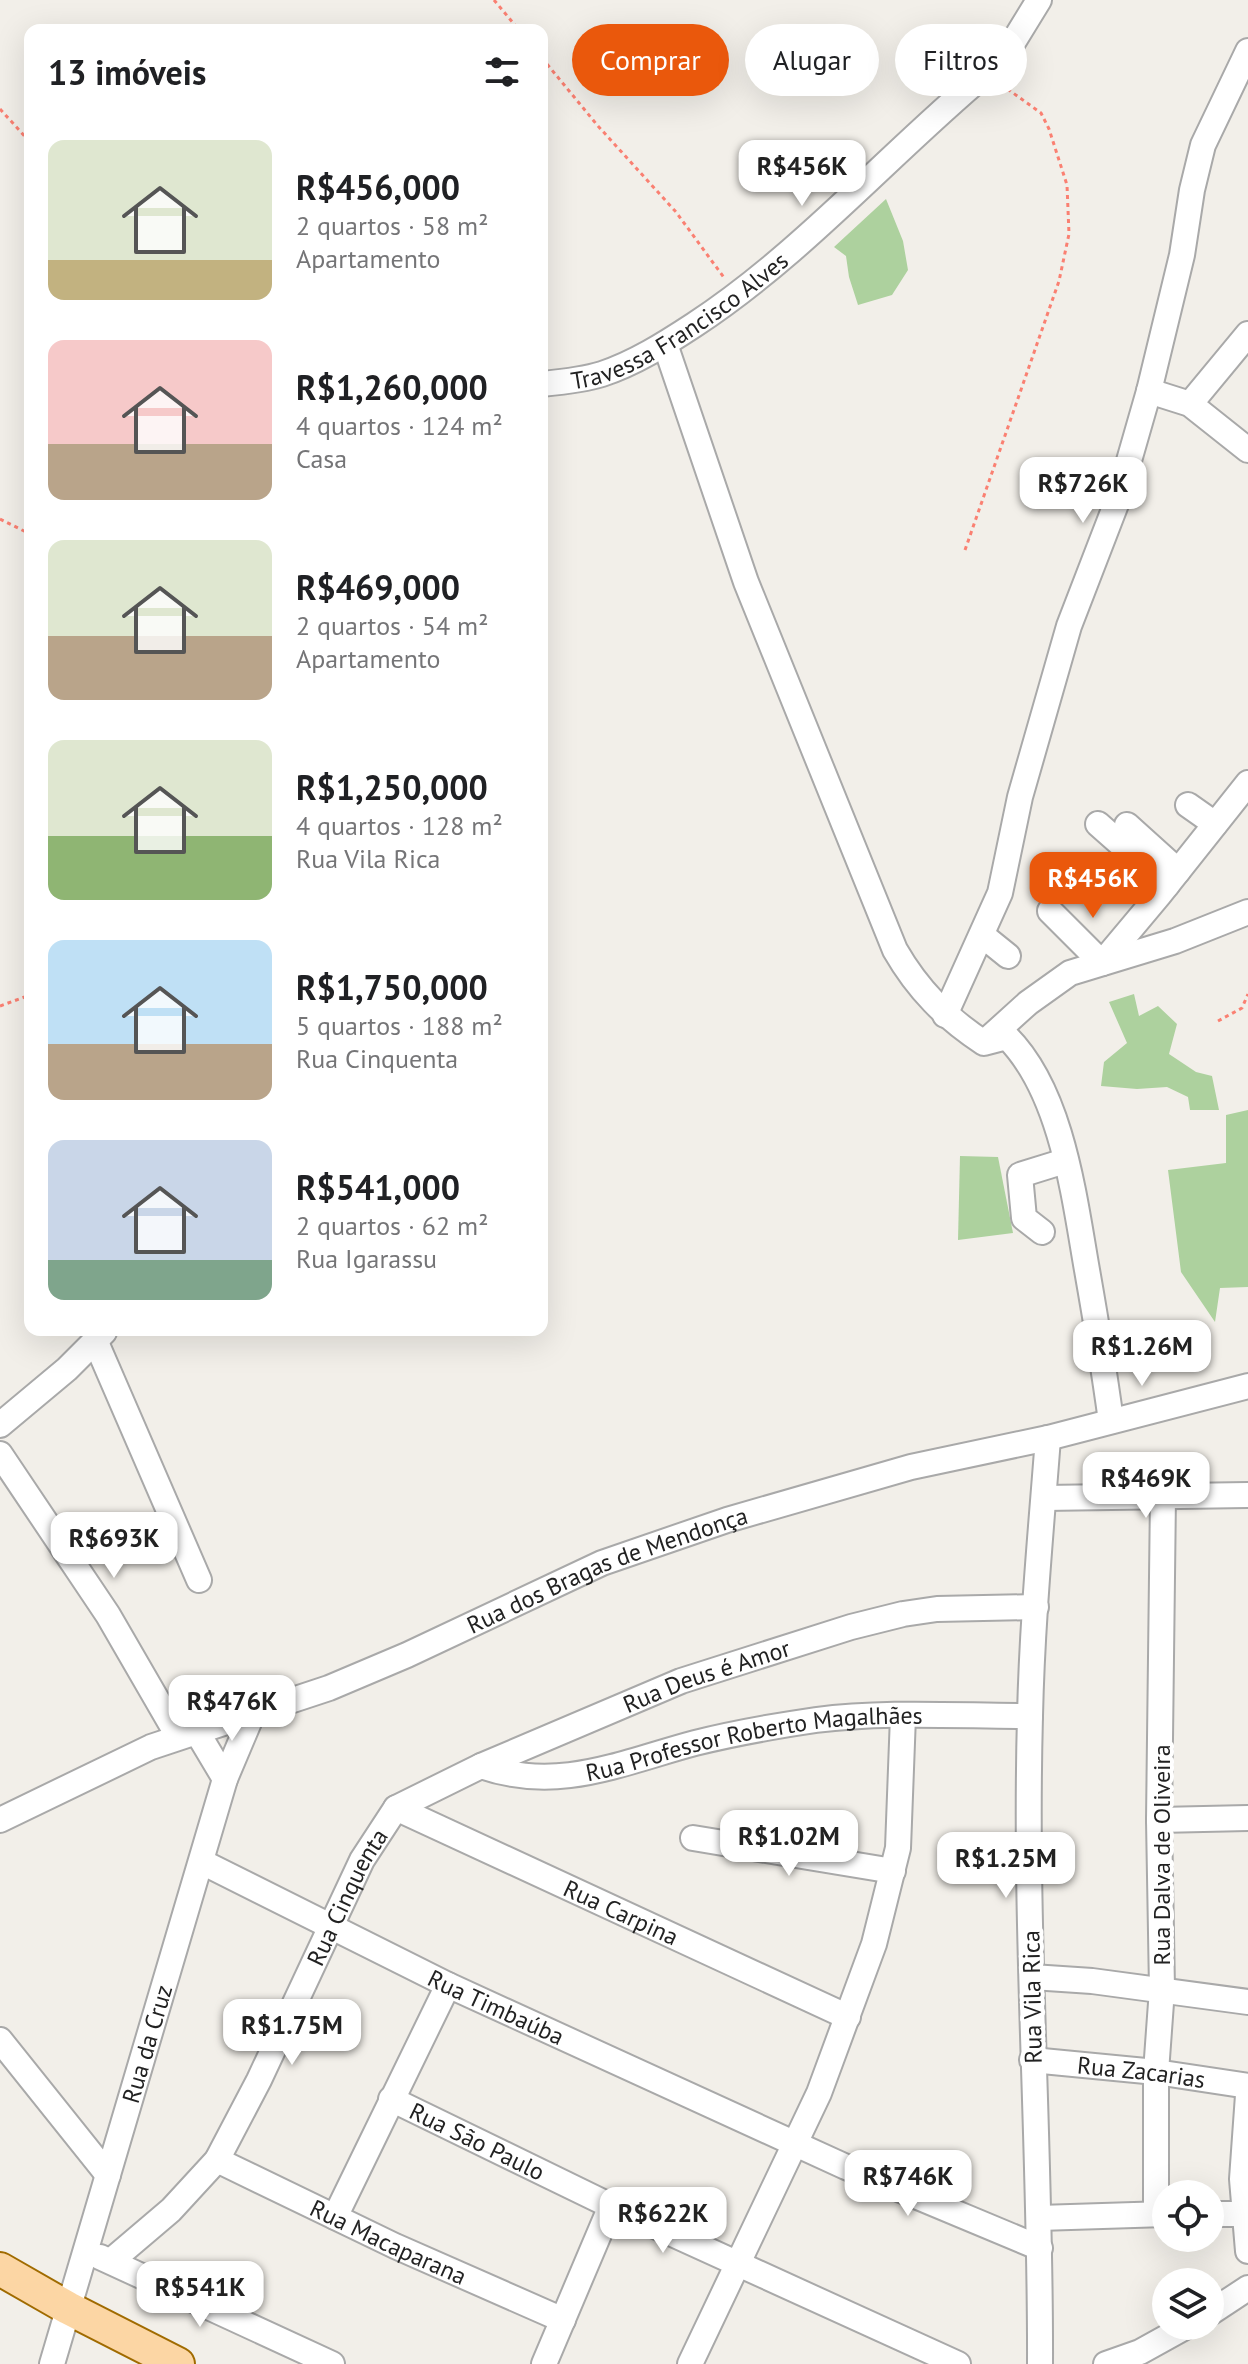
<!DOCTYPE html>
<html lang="pt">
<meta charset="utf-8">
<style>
:root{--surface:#fff;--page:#f6f6f6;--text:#202124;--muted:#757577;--accent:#ea580c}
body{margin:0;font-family:"PT Sans",sans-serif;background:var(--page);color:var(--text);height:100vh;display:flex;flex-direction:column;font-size:30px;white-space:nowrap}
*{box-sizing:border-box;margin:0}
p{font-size:26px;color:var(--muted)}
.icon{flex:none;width:44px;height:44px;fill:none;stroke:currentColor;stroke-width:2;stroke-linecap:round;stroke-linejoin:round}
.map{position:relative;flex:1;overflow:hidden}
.panel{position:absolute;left:24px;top:24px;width:524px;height:1312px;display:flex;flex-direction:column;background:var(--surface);border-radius:16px;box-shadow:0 8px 32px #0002}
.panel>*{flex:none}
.banner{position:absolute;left:572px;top:24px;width:556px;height:72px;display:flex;gap:16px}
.fabs{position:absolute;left:1152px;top:2180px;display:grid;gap:16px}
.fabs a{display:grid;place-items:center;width:72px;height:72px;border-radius:50%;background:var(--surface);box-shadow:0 8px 32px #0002;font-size:40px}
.price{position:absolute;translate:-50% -68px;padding:0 18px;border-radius:16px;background:#fff;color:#222;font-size:26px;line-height:52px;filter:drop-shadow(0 2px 4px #0008)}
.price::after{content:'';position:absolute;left:50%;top:48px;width:24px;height:18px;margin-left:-12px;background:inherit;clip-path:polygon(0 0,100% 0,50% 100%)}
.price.current{background:var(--accent);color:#fff}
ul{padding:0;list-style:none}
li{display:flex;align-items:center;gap:24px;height:200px;padding:0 24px}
li span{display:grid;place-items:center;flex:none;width:224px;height:160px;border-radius:16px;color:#555}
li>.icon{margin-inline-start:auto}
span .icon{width:96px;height:96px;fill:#fffc;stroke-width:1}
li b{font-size:34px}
h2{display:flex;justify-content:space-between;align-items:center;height:96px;padding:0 24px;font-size:34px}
.pill{padding:0 28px;border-radius:36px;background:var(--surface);box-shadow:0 8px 32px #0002;font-size:28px;line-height:72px}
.pill.current{background:var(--accent);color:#fff}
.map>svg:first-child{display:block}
</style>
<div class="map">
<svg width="1248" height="2364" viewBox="0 0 1248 2364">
<rect width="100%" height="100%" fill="#f2efe9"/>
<g fill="#add19e">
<polygon points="886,199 903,241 908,270 892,295 858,305 849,277 846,256 834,247"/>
<polygon points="1134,994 1139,1016 1158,1006 1177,1024 1169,1054 1196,1072 1212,1076 1219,1110 1190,1110 1188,1097 1167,1087 1137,1089 1101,1086 1104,1062 1127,1043 1109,1002"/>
<polygon points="1248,1110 1248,1287 1220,1288 1215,1322 1181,1272 1168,1170 1226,1163 1226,1115"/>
<polygon points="960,1156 998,1157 1013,1233 958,1240"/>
</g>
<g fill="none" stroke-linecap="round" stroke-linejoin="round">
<defs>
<g id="minor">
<path d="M665,344L746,582L895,950C918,990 946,1018 984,1043L1007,1037C1062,1092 1074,1196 1087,1270C1096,1321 1104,1370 1111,1421"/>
<path id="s1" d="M542,384C562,382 583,380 602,374C635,363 665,344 694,325C802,254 888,155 986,73L1012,44L1039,0"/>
<polyline points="1149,391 1190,404 1248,450"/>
<polyline points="1190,404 1248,334"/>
<polyline points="1188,805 1215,824"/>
<polyline points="1098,824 1167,885"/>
<polyline points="1127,825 1178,871"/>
<polyline points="1050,911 1102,963"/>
<polyline points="982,935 1008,956"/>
<polyline points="1102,963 1159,895 1248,783"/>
<polyline points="945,1015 1000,893 1020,797 1069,626 1118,499 1149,391 1182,255 1192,190 1203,145 1248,51"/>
<polyline points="986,1041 1028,1003 1070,973 1175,941 1248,912"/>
<polyline points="1042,1232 1024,1218 1020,1175 1065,1161"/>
<polyline points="95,1340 199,1580"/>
<polyline points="0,1425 67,1369 104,1332"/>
<polyline points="0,1454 108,1615 178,1736"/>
<polyline points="1044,1498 1248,1495"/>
<polyline points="197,1732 225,1779"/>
<path id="s2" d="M481,1766C558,1793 620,1763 695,1743C735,1733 775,1726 816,1720C886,1711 959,1716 1030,1716"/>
<path id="s3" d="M396,1808L848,2017"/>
<path id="s4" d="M0,1820L151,1747L329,1688L407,1655L602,1563L727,1520L911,1467L1048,1438L1248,1386"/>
<polyline points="1159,1820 1248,1818"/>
<polyline points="693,1838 893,1871"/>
<path id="s5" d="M202,1862L448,1985L846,2167L1040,2248"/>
<polyline points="1032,1977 1092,1981 1248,2002"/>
<polyline points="0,2040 108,2175"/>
<path id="s6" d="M1032,2060L1156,2072L1248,2086"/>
<polyline points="1248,2095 1242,2179 1248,2251"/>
<path id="s7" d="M391,2099L611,2206L958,2364"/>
<path id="s8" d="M217,2160L395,2246L563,2320"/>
<polyline points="1156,2214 1156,2072 1162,1989 1159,1820 1163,1496"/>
<polyline points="1210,2214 1244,2214"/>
<polyline points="335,2217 448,1985"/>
<polyline points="1039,2218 1166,2214"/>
<polyline points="100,2257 332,2364"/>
<path id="s9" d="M111,2261L171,2210L217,2160L259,2080L362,1860L396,1808L481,1766L681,1681L851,1627L903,1614L937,1609L1036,1607"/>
<polyline points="1210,2313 1248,2288"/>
<path id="s10" d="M52,2364L225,1779L252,1715"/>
<polyline points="544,2364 611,2206"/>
<polyline points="690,2364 819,2093 874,1944 898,1848 903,1716"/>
<path d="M1040,2364C1041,2148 1024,1932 1030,1716C1032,1623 1041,1530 1048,1438"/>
<polyline points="1106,2364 1140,2352 1187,2326"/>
</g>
<polyline id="major" points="0,2269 68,2308 178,2364"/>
</defs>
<use href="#minor" stroke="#a9a9a9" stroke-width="28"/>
<use href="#major" stroke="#a06b00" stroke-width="36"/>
<g stroke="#fa8072" stroke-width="3" stroke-dasharray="4 4" stroke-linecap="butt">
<polyline points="494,0 519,30"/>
<polyline points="542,58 598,126 676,212 725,279"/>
<polyline points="0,109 30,142"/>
<polyline points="0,519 30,534"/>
<polyline points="965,550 1059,281 1069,234 1067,185 1049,129 1041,113 1002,85"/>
<polyline points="0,1006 30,995"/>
<polyline points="1218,1021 1242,1008 1248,994"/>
</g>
<use href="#minor" stroke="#fff" stroke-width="24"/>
<use href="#major" stroke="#fcd6a4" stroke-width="32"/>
</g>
<g text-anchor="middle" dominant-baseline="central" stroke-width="8" stroke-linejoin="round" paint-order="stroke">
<g font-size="24" fill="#222" stroke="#fff">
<text stroke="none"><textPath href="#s1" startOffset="154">Travessa Francisco Alves</textPath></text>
<text stroke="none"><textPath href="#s4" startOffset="658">Rua dos Bragas de Mendonça</textPath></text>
<text stroke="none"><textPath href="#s9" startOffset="880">Rua Deus é Amor</textPath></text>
<text stroke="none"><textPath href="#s2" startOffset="278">Rua Professor Roberto Magalhães</textPath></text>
<text transform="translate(1161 1855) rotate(-90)">Rua Dalva de Oliveira</text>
<text stroke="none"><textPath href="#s9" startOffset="440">Rua Cinquenta</textPath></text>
<text stroke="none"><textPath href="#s3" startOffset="248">Rua Carpina</textPath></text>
<text transform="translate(1032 1997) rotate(-91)">Rua Vila Rica</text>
<text stroke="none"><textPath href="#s5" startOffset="328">Rua Timbaúba</textPath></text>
<text stroke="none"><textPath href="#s10" startOffset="334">Rua da Cruz</textPath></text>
<text stroke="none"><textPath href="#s6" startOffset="110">Rua Zacarias</textPath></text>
<text stroke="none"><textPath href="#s7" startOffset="96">Rua São Paulo</textPath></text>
<text stroke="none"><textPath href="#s8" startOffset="190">Rua Macaparana</textPath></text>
</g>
</g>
</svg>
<div class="fabs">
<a><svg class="icon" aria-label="locate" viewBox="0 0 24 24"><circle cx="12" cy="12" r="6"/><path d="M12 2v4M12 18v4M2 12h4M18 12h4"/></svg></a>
<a><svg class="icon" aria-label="layers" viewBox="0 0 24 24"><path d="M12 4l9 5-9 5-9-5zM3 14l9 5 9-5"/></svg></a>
</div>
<b class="price" style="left:802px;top:208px">R$456K</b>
<b class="price" style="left:1083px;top:525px">R$726K</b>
<b class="price current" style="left:1093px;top:920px">R$456K</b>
<b class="price" style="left:1142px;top:1388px">R$1.26M</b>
<b class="price" style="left:1146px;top:1520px">R$469K</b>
<b class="price" style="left:114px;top:1580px">R$693K</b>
<b class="price" style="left:232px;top:1743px">R$476K</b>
<b class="price" style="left:789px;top:1878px">R$1.02M</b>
<b class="price" style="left:1006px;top:1900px">R$1.25M</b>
<b class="price" style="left:292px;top:2067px">R$1.75M</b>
<b class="price" style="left:908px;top:2218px">R$746K</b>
<b class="price" style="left:663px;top:2255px">R$622K</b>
<b class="price" style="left:200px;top:2329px">R$541K</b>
<div class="banner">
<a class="pill current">Comprar</a>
<a class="pill">Alugar</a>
<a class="pill">Filtros</a>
</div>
<section class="panel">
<h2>13 imóveis<svg class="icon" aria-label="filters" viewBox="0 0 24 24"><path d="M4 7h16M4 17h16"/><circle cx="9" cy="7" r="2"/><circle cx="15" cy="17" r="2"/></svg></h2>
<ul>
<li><span style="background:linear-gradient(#dfe7d0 75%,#c2b280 0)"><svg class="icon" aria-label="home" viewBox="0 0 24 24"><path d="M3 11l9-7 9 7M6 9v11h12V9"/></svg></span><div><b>R$456,000</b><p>2 quartos · 58 m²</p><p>Apartamento</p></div></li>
<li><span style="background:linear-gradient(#f6c9c9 65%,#b9a48a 0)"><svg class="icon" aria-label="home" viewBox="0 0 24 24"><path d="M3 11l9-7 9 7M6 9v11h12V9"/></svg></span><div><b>R$1,260,000</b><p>4 quartos · 124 m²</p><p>Casa</p></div></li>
<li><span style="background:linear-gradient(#dfe7d0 60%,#b9a48a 0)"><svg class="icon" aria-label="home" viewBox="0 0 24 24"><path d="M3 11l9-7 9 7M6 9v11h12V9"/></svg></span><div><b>R$469,000</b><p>2 quartos · 54 m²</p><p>Apartamento</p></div></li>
<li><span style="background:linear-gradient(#dfe7d0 60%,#8fb573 0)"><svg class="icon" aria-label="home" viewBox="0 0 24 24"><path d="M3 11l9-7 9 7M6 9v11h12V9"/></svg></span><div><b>R$1,250,000</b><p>4 quartos · 128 m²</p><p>Rua Vila Rica</p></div></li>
<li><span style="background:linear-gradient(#bfe0f5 65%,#b9a48a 0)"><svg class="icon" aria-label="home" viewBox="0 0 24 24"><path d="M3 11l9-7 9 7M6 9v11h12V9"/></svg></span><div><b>R$1,750,000</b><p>5 quartos · 188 m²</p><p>Rua Cinquenta</p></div></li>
<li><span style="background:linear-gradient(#c9d6e8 75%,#7fa58c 0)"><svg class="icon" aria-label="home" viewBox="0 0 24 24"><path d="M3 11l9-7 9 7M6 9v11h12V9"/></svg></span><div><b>R$541,000</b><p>2 quartos · 62 m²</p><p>Rua Igarassu</p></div></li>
</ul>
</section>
</div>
